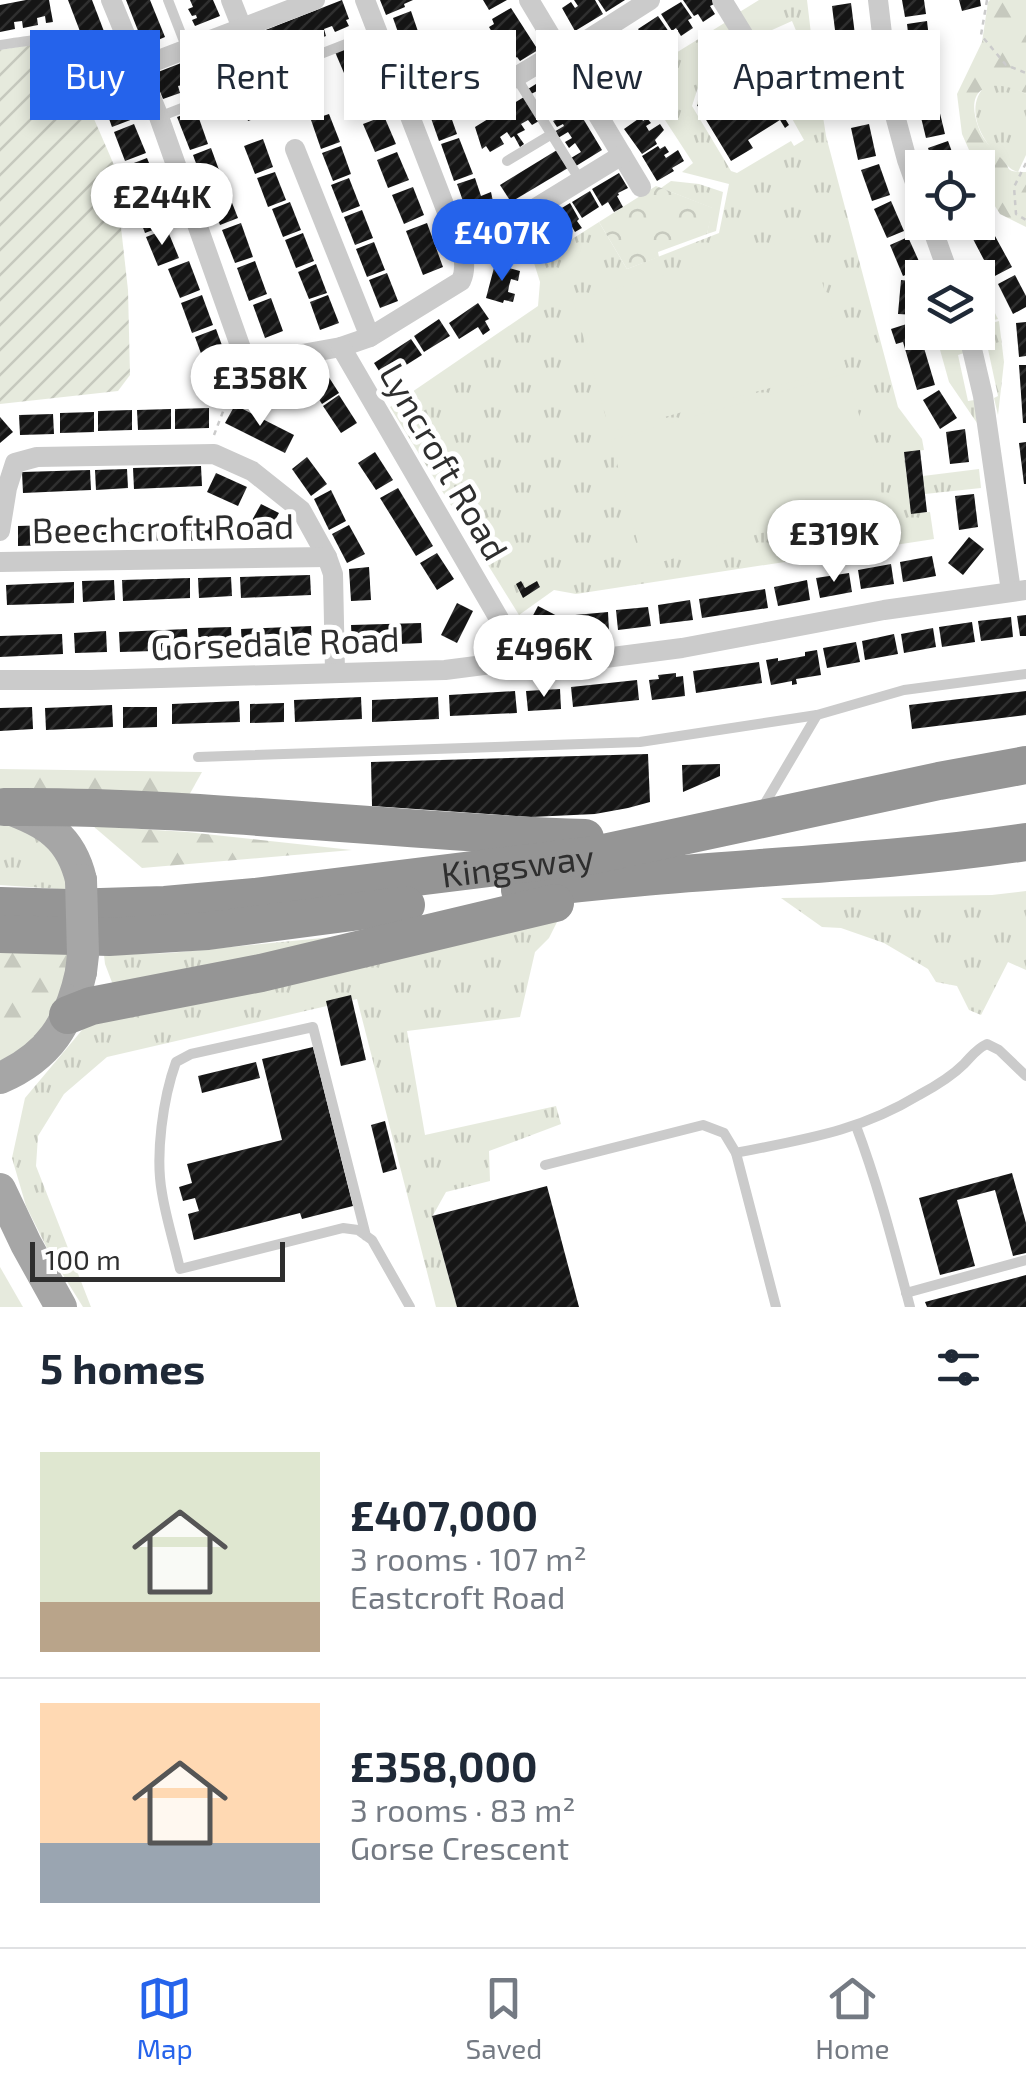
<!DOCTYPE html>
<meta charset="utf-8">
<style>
:root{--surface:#fff;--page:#f2f2f3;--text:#1f2937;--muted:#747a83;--line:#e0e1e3;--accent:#2563eb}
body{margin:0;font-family:"Exo 2",sans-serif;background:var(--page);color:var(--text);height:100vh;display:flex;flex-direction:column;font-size:38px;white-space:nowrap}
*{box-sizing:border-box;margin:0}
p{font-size:32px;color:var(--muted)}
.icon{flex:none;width:55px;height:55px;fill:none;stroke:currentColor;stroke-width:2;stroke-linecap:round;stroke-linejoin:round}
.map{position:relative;height:1307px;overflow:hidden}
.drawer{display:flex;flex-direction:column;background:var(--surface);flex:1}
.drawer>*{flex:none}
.hud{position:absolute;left:30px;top:30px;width:968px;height:90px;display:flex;gap:20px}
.buttons{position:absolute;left:905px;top:150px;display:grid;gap:20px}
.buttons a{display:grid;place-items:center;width:90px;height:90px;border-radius:0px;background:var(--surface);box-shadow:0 5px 15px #0003;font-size:50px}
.scale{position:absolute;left:30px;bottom:25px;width:255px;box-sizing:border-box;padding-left:10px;border:5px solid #2e2e2e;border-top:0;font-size:28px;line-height:35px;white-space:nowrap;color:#2e2e2e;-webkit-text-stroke:8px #fff;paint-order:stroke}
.price{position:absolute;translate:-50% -85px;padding:0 22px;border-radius:35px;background:#fff;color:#222;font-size:32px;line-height:65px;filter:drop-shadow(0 2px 5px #0008)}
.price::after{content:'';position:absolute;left:50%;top:60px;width:30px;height:22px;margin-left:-15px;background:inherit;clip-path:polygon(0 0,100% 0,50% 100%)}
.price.current{background:var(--accent);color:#fff}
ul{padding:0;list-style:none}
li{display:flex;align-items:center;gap:30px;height:250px;padding:0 40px}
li+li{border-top:2px solid var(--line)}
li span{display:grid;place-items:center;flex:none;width:280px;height:200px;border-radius:0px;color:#555}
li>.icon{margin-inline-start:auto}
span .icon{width:120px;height:120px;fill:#fffc;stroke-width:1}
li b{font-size:42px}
h2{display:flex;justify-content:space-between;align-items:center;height:120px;padding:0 40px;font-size:42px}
.pill{padding:0 35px;border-radius:0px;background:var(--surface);box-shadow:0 5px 15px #0003;font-size:35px;line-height:90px}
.pill.current{background:var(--accent);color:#fff}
.menu{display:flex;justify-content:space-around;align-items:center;height:140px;border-top:2px solid var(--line);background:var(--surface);font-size:28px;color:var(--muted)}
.menu a{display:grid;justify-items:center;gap:5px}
.menu .current{color:var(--accent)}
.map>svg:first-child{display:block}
</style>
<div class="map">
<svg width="1026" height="1307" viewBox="0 0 1026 1307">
<defs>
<pattern id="grass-tufts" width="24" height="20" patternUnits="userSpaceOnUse" patternTransform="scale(2.5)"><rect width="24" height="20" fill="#e6eadd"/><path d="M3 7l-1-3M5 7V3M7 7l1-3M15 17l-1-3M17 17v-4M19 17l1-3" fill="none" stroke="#c6c9be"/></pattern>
<pattern id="forest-firs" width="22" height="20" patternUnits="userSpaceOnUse" patternTransform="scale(2.5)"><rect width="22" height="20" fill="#e6eadd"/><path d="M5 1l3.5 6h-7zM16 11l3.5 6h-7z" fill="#c6c9be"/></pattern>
<pattern id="park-crowns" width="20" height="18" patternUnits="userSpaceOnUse" patternTransform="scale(2.5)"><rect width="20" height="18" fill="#e6eadd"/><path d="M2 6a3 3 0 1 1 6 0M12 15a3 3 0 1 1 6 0" fill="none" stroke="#c6c9be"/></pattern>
<pattern id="garden-furrows" width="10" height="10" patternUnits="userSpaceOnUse" patternTransform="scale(2.5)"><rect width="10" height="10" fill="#e6eadd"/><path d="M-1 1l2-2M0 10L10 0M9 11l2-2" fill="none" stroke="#c6c9be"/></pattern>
<pattern id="building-hatch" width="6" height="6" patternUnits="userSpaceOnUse" patternTransform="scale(2.5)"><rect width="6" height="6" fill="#151515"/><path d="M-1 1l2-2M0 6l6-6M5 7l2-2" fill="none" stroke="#2f2f2f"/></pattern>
</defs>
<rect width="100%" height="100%" fill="#fff"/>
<g fill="url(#grass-tufts)">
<path d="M759,0H807L818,93L814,95L798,70C788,75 781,77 772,69L783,48L800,40L792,21L772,30L779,47L770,66L738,13Z"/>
<polygon points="726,22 748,59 742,77 727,84 732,96 721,103 715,94 697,105 701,84 699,84 692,106 731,171 737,173 791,141 794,146 804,140 790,115 820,97 826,136 898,407 922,439 924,450 904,453 911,513 930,512 934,539 576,594 554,590 519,615 390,407 538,306 540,282 534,263 599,222 627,269 719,233 729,184 682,172 693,163 637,77"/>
<path d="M986,85H1009L1026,94V155L1018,172C1008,169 1007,164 999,157C980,139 964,106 986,85Z"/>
<polygon points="671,181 699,184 723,192 716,231 707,234 712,208 661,188"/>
<polygon points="978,280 998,319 978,324"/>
<polygon points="999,321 1004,362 998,415 994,398 998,396 986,340 979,341 978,327"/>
<polygon points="958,333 964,353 958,355 968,401 975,400 977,423 949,382 937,339"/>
<polygon points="979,469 981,488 925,494 923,476"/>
<polygon points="0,816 39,825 73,890 0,885"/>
<polygon points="1026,891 1026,970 1008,962 981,1015 969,1010 957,986 936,982 928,969 884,943 841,928 822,927 781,898 992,895"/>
<polygon points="558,920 549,938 535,952 520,1017 407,1031 425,1135 556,1106 561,1124 489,1151 490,1181 446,1192 432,1217 457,1307 436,1307 357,999 107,1057 64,1094 38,1136 36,1166 91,1307 83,1307 50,1254 26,1206 12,1158 25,1098 93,1017"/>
<polygon points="373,933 113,985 105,964 104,955 170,953"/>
<polygon points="75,952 47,1032 0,1063 0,953"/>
<polygon points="0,1267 23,1307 0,1307"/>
</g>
<g fill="url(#forest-firs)">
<path d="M990,0H1026V94C995,78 963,84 978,126C983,143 996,151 1006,164C1008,166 1008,169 1010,170C1013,172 1023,172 1026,172V227L1000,214L991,200L962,134L957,94L982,42L988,2Z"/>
<polygon points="0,769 202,772 188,797 0,790"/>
<polygon points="93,826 187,832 352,850 142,868"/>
<polygon points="75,952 68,992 37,1015 0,1027 0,953"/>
</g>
<polygon fill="url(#park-crowns)" points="656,186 713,208 707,234 658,252 659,257 627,269 599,222"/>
<polygon fill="url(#garden-furrows)" points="46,42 56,45 68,59 114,165 128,290 130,375 118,391 0,404 0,50"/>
<g fill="#e6eadd">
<polygon points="809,235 846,367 610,432 573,300"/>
<polygon points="847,373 883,498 644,567 611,440"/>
</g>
<g fill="url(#building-hatch)">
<polygon points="26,0 49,0 53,22 46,23 45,16 37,18 38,25 23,28 22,21 14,22 15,29 0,32 0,5"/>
<polygon points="68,0 92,0 123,81 102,89"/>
<polygon points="126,0 150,0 165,37 144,46"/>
<polygon points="190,0 213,0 220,16 195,26 192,20 197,18 196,15 192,16 188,9 193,7"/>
<polygon points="342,0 349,19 346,20 349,26 335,32 332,26 324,29 326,36 313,41 310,34 306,36 303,37 306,43 292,49 289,43 283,45 285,51 271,56 269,50 266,51 262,53 265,59 252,64 250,58 245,59 243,61 245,67 231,73 229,67 220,70 223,77 209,82 206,75 200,78 202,84 188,90 186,84 178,86 180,93 163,99 153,74"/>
<polygon points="380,0 413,0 404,4 405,7 386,15"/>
<polygon points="483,0 507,0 489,10"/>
<polygon points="574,0 595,0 603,14 575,31 562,8 571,2 575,8 578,6"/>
<polygon points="598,0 625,0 606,12"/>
<polygon points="683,0 712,0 714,4 710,6 715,14 703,22 698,14 694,16"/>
<polygon points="902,0 924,0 926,14 905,17"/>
<polygon points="959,0 980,0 981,6 962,11"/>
<polygon points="681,2 692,18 688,20 693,28 681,36 676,28 672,31 661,14"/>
<polygon points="851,3 855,35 836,38 832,6"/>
<polygon points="511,8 538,50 520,61 517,57 510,61 502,49 508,45 503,37 497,41 489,27 494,24 492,19"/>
<polygon points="411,11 423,46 405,52 393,18"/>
<polygon points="658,16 669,32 665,35 670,43 658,51 653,43 649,45 638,29"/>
<polygon points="927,21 931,56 911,58 907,24"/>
<polygon points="636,31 646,47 642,50 647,58 635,66 630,58 626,60 616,44"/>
<polygon points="856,43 860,76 842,79 837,45"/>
<polygon points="356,44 367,71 347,80 335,52"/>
<polygon points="614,44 624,60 620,63 625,71 613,79 608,71 604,73 608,79 599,85 584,63"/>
<polygon points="475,49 479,55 482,53 494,72 476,83 478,87 469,93 458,75 467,70 464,65 467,63 463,56"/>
<polygon points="429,57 442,93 423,100 410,63"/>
<polygon points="931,61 936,95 916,98 911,65"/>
<polygon points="555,72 602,150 576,166 571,158 581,152 575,143 569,148 565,142 572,138 568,132 558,138 554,132 564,126 563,124 557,127 553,121 559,118 557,115 548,120 541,110 550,104 541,89 531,94 528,89"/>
<polygon points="302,79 309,98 281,108 274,90"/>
<polygon points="370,79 382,107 361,116 349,87"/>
<polygon points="761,79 789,125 785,128 780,120 748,140 753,148 731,161 697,105 715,94 721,103"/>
<polygon points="862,83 867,116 848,119 843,86"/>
<polygon points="638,84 647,98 618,119 607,99 623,88 626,92"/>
<polygon points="122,90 133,119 112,127 101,97"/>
<polygon points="270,92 277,110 248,121 242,102"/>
<polygon points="444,97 457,134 439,141 426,104"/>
<polygon points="524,97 539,121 532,125 528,120 521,124 525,130 517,134 524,144 520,147 514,136 511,138 507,132 500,137 504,144 490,152 486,146 482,149 475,127"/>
<polygon points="937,101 945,134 926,138 918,105"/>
<polygon points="196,110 208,144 190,150 177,117"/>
<polygon points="329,114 340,142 321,149 311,120"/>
<polygon points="384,116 396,144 375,152 363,124"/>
<polygon points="641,117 643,121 647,118 651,123 646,126 649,131 660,124 664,130 655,140 657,144 642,154 624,129"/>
<polygon points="134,124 146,153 125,161 114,132"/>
<polygon points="869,124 876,156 858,160 851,128"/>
<polygon points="459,138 473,174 454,181 441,144"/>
<polygon points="263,139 273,167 255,174 244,146"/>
<polygon points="948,141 958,168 935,168 928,148"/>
<polygon points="341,146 351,174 333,181 322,153"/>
<polygon points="658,146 660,149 665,146 669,152 664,155 666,158 678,150 684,161 672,168 674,171 657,181 642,156"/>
<polygon points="211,148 223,181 205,188 193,155"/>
<polygon points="557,150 568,168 511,202 500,185"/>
<polygon points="397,152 409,180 388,188 377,160"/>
<polygon points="147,158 159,188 138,196 126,166"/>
<polygon points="879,164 890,195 872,201 861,170"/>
<polygon points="275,172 286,200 268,207 257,178"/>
<polygon points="619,173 628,188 618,193 619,195 617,196 623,207 614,212 608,202 602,206 592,189"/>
<polygon points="349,178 360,206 342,213 331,185"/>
<polygon points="475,178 481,196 491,192 495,211 470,221 457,184"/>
<polygon points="225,185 238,218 220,225 207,192"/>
<polygon points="413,187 424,215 404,224 392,195"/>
<polygon points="590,191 599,207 582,218 572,202"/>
<polygon points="155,196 166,225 145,233 134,204"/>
<polygon points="891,201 904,231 887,238 874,209"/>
<polygon points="290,202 301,230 283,237 272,209"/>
<polygon points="570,203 579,219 577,221 582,228 575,232 571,225 561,231 552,214"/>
<polygon points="978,205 1012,267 993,277 964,222 978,222"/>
<polygon points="362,210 373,238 355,245 344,217"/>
<polygon points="498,215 512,251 493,258 480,221"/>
<polygon points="550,216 560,232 557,234 561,242 555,245 550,237 541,242 545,248 538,253 534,246 530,248 523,231"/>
<polygon points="241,223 253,257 235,263 222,230"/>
<polygon points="427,223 443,267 423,275 406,231"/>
<polygon points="167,229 179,258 158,266 146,237"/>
<polygon points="303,233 314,261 296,268 285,240"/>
<polygon points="908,237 922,268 903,276 890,245"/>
<polygon points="374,242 385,270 367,277 356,249"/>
<polygon points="189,261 200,290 180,298 168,269"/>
<polygon points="255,261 267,294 249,301 237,268"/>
<polygon points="316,264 327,293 309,299 298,272"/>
<polygon points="495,264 520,271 518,281 511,279 509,286 508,292 515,294 513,302 504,300 503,303 486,298"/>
<polygon points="387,273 398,301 380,308 369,280"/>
<polygon points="1015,275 1026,296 1026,307 1013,314 998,284"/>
<polygon points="901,280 920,282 917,315 898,314"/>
<polygon points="202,295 213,325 192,333 181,303"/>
<polygon points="328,295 339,323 320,330 310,302"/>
<polygon points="271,298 283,331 265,338 253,305"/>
<polygon points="478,303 489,319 485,321 490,330 483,335 478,327 459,339 449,323"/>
<polygon points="439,319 450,336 424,352 414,336"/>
<polygon points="916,321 935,385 917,390 903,342 896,344 891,329"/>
<polygon points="1026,322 1026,356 1019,357 1016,323"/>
<polygon points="216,329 227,359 206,367 195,337"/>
<polygon points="411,339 422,355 384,379 374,363"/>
<polygon points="321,365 339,393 322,404 304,376"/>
<polygon points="1019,365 1026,365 1026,423 1023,423"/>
<polygon points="939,390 957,418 940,429 923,400"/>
<polygon points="339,395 357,423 341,433 323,406"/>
<polygon points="235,405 294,435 285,453 225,423"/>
<polygon points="209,408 209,428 175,429 175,409"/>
<polygon points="171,409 171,429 138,430 137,410"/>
<polygon points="132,410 132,430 98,431 98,411"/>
<polygon points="94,412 94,432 60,433 60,413"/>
<polygon points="53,414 54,434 20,435 19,415"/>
<polygon points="0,417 13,432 0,443"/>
<polygon points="965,429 969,462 950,464 946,432"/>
<polygon points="1026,442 1026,484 1024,484 1019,443"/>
<polygon points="920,450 927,512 911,514 904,452"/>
<polygon points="375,452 393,480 376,490 358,463"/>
<polygon points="307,457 327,484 311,496 292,469"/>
<polygon points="201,466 202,486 134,489 133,468"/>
<polygon points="127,469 128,488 96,490 95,470"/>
<polygon points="90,470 91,490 23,493 22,472"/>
<polygon points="216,473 247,487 238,506 207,492"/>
<polygon points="398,488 433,546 416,556 380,498"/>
<polygon points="331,490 346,521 329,530 314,499"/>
<polygon points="974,494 978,527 959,530 955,496"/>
<polygon points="261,504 279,513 263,543 245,533"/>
<polygon points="173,520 174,540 142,541 141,522"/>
<polygon points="216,520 217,540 185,541 184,522"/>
<polygon points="132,522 133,541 100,543 100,523"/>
<polygon points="91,523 91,543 59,544 58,524"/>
<polygon points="50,525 51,545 18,546 18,526"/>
<polygon points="349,525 365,554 347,563 332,534"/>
<polygon points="969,537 984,549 963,575 948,563"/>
<polygon points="437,553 454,579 437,590 420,563"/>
<polygon points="932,556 936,576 903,582 900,562"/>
<polygon points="891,564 894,584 861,589 858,570"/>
<polygon points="369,567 371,600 351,601 349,569"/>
<polygon points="849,573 852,592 820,598 816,578"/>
<polygon points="310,575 311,595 241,598 240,577"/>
<polygon points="231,577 232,596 199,598 198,578"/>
<polygon points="190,578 190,598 123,601 122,580"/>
<polygon points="114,580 115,600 83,602 82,581"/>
<polygon points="807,580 810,600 778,606 774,587"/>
<polygon points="521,581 525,588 537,581 540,587 523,598 516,584"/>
<polygon points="74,582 74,603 7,605 6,585"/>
<polygon points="765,589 768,608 702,618 699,599"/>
<polygon points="690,600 693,620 660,624 658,605"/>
<polygon points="457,603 473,611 457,643 441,635"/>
<polygon points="538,606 567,621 558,639 529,623"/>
<polygon points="648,607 651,626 618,630 616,610"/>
<polygon points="608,612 609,632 576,634 575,615"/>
<polygon points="1026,615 1026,636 1020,636 1017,616"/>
<polygon points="1011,617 1013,637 981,641 978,621"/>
<polygon points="972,622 975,642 942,647 939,627"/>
<polygon points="421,623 422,643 352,646 351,625"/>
<polygon points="311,626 312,647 242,649 241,629"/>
<polygon points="231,627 232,647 199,648 198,628"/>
<polygon points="933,628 936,647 904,653 901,634"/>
<polygon points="187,629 188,650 120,652 119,632"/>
<polygon points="106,631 107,652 75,653 74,633"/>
<polygon points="62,634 63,654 0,657 0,636"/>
<polygon points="894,634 898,654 865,660 862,641"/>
<polygon points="856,642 860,662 827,668 823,648"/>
<polygon points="817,650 821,675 796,679 797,684 792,685 792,681 771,685 766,660 778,658 778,661 805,656 805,652"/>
<polygon points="759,662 762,683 696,693 693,671"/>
<polygon points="676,673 676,677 683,676 685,696 652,700 649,680 659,679 658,675"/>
<polygon points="637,680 639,700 573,707 571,687"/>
<polygon points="560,689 561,709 528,711 526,691"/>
<polygon points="515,691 517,713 450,716 449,695"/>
<polygon points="1026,691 1026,715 912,729 909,705"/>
<polygon points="361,697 362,719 295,722 294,700"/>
<polygon points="438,697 439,719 372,722 372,700"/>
<polygon points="239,701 240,722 172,724 172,704"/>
<polygon points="284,703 284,722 250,723 250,704"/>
<polygon points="112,705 113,727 46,730 45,708"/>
<polygon points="32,707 33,729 0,731 0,708"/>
<polygon points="123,707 157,707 157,727 123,728"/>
<polygon points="648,754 650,802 628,808 595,814 531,817 372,806 371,762"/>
<polygon points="720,764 720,776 683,792 682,765"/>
<polygon points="351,995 366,1060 341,1066 326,1001"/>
<polygon points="313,1047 353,1206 302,1219 300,1213 194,1240 188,1214 199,1211 195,1198 183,1201 179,1187 192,1183 187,1164 282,1140 262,1059"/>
<polygon points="256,1062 260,1078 202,1093 198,1076"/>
<polygon points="385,1121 397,1169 383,1173 371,1125"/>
<polygon points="1012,1173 1026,1223 1026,1253 1013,1256 995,1190 957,1200 975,1266 940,1275 919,1198"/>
<polygon points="547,1186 579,1307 457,1307 432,1216"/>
<polygon points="1026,1275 1026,1307 927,1307 925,1302"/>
</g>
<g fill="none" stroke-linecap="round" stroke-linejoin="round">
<g stroke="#cbcbcb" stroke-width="2.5" stroke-dasharray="5 5" stroke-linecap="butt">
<polyline points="987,0 981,35 1006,65 1026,73"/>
<polyline points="1026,163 1014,187 1016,214 1026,220"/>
<polyline points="214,435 229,396 244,376"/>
</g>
<g stroke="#cbcbcb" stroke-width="10">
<polyline points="168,0 187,49"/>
<path d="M0,45C66,35 58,33 87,92"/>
<polyline points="516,77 580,180"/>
<polyline points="159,117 377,32"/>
<polyline points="507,161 552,134"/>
<polyline points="198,757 640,742 817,715 904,690 1026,674"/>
<polyline points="761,810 817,715"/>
<path d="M856,1126C878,1184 894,1247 910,1307"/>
<path d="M736,1153C805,1139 858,1132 919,1095C934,1087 952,1076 964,1064C972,1056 976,1049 987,1044L999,1050L1026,1076"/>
<polyline points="545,1165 703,1125 724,1133 736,1153 776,1307"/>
<path d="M366,1236L313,1027L191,1054L176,1062C163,1098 155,1155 162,1193C166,1218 174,1243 180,1269L343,1228L358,1230L372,1240L410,1307"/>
<polyline points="906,1293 1026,1260"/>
</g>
<g stroke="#cbcbcb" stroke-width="20">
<path d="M111,0L159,117L243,354L257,359L302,354L341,347L370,337L461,281C468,265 462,254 457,238L365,0"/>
<polyline points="231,0 242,28"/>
<polyline points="529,0 641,187"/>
<polyline points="722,0 781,96"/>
<polyline points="878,0 889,93 907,160 922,202"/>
<polyline points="562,56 650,0"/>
<polyline points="140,67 315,0"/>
<polyline points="471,104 559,51"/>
<polyline points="295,149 370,337"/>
<polyline points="521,217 622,155"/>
<polyline points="930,222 950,278"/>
<polyline points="968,332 983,396 1011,591"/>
<polyline points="341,347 523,660"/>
<polyline points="0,531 7,488 15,463 37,457 214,454 252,471 301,510 327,557 333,574 335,672"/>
<polyline points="0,562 327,557"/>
<polyline points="0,680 91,680 445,670 523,660 605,658 682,648 884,610 1026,590"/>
</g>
<g stroke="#a6a6a6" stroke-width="32">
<path d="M6,808C46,822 71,837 81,880"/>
<path d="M0,1078C49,1057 70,1023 81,972"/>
<polyline points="0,1189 26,1244 61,1307"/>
</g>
<g stroke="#959595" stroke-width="38">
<path d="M4,807C198,805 391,832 585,838"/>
<path d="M520,890C688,868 858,867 1026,842"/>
<path id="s1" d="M0,906L69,908L165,905L255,897L594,855L939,781L1026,765"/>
<polyline points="0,934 109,937 208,931 406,905"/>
<polyline points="68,1015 91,1006 261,973 555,903"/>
</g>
<polyline stroke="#a6a6a6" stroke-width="32" points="81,972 83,955 81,880"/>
</g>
<g text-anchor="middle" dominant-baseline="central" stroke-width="10" stroke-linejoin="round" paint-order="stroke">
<g font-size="35" fill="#2e2e2e" stroke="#fff">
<text transform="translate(445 461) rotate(60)">Lyncroft Road</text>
<text transform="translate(163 527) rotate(-1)">Beechcroft Road</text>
<text transform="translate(275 642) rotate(-2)">Gorsedale Road</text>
<text stroke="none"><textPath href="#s1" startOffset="520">Kingsway</textPath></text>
</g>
</g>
</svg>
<div class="buttons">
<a><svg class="icon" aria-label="locate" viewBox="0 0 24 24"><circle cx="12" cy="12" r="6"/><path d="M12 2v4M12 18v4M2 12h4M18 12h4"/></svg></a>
<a><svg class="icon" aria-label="layers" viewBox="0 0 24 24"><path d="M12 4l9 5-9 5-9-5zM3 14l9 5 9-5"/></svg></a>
</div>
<div class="scale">100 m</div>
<b class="price" style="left:162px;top:248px">£244K</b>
<b class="price current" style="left:502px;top:284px">£407K</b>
<b class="price" style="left:260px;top:429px">£358K</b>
<b class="price" style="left:834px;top:585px">£319K</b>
<b class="price" style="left:544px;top:700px">£496K</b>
<div class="hud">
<a class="pill current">Buy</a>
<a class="pill">Rent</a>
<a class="pill">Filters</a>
<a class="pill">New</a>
<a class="pill">Apartment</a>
</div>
</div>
<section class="drawer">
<h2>5 homes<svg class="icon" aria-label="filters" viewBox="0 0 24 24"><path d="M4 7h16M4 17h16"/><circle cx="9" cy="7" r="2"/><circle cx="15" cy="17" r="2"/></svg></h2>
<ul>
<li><span style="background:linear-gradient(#dfe7d0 75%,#b9a48a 0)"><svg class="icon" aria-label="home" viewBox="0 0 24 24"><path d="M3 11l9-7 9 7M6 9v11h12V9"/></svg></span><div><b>£407,000</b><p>3 rooms · 107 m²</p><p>Eastcroft Road</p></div></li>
<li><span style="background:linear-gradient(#ffd9b3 70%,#9aa5b1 0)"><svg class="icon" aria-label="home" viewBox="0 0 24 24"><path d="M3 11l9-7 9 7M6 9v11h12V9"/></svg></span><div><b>£358,000</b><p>3 rooms · 83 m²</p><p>Gorse Crescent</p></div></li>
</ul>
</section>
<nav class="menu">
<a class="current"><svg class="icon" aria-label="map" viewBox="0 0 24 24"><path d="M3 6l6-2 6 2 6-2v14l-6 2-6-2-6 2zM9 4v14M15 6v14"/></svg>Map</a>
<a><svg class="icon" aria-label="saved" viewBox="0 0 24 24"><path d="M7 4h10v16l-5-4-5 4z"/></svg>Saved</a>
<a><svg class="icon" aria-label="home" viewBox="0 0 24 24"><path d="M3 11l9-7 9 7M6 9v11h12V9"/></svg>Home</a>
</nav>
